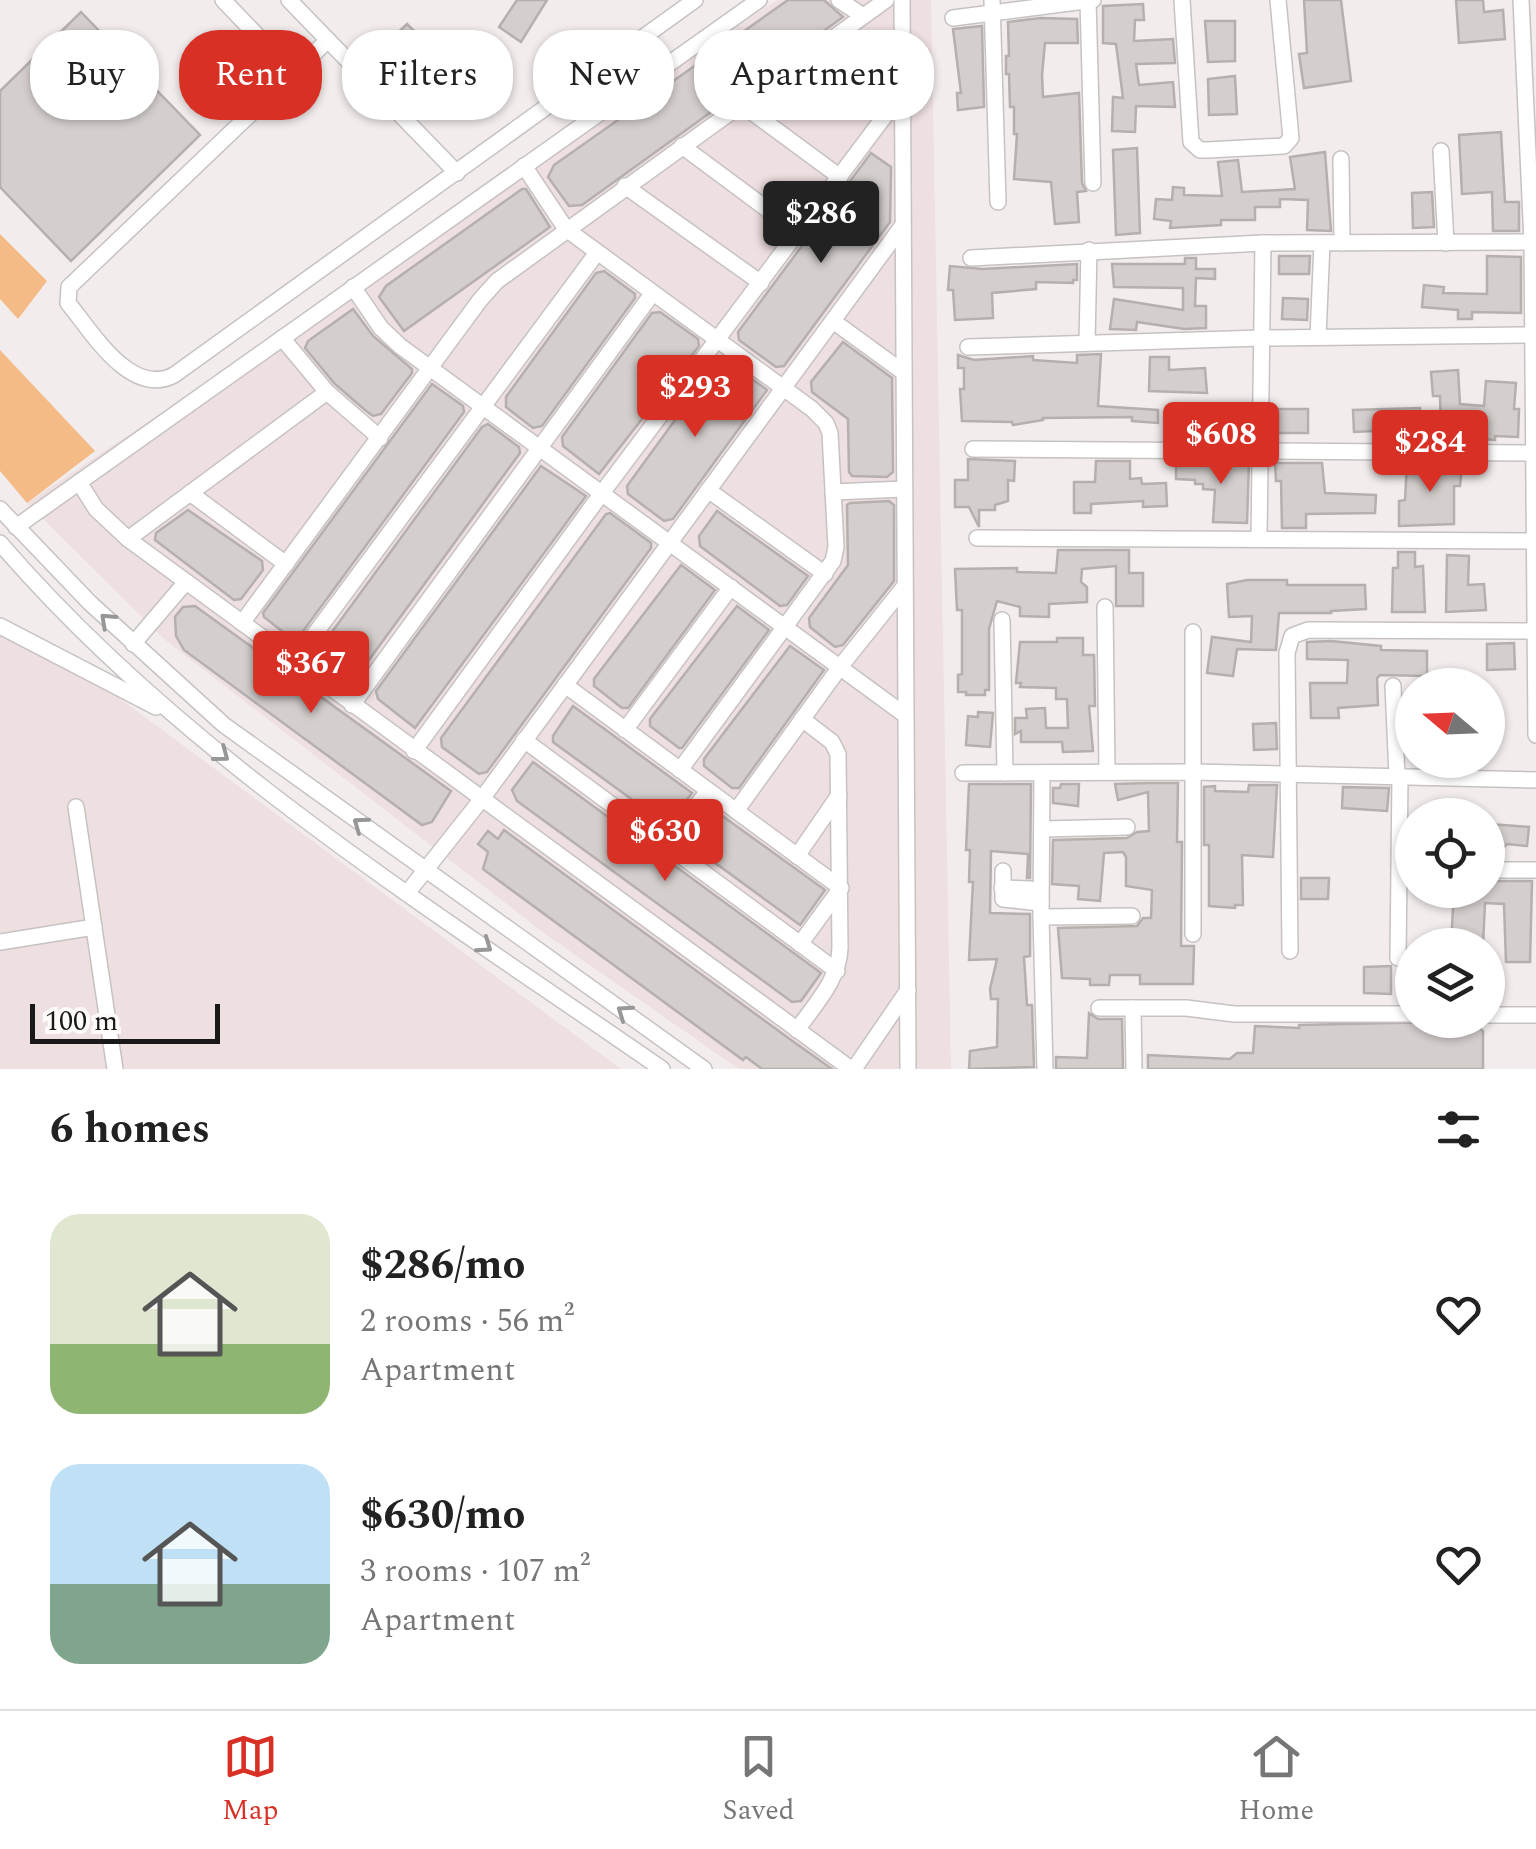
<!DOCTYPE html>
<meta charset="utf-8">
<style>
:root{--surface:#fff;--page:#f2f2f2;--text:#222;--muted:#767676;--line:#e0e0e0;--accent:#d93025}
body{margin:0;font-family:Spectral,serif;background:var(--page);color:var(--text);height:100vh;display:flex;flex-direction:column;font-size:38px;white-space:nowrap}
*{box-sizing:border-box;margin:0}
p{font-size:32px;color:var(--muted)}
.icon{flex:none;width:55px;height:55px;fill:none;stroke:currentColor;stroke-width:2;stroke-linecap:round;stroke-linejoin:round}
.map{position:relative;height:1069px;overflow:hidden}
.panel{display:flex;flex-direction:column;background:var(--surface);flex:1}
.panel>*{flex:none}
.guide{position:absolute;left:30px;top:30px;width:1000px;height:90px;display:flex;gap:20px}
.needle{width:65px;rotate:289deg}
.tools{position:absolute;left:1395px;top:668px;display:grid;gap:20px}
.tools a{display:grid;place-items:center;width:110px;height:110px;border-radius:50%;background:var(--surface);box-shadow:0 2px 8px #0004;font-size:50px}
.scale{position:absolute;left:30px;bottom:25px;width:190px;box-sizing:border-box;padding-left:10px;border:5px solid #1a1818;border-top:0;font-size:28px;line-height:35px;white-space:nowrap;color:#1a1818;-webkit-text-stroke:8px #fefafa;paint-order:stroke}
.price{position:absolute;translate:-50% -85px;padding:0 22px;border-radius:10px;background:var(--accent);color:#fff;font-size:32px;line-height:65px;filter:drop-shadow(0 2px 5px #0008)}
.price::after{content:'';position:absolute;left:50%;top:60px;width:30px;height:22px;margin-left:-15px;background:inherit;clip-path:polygon(0 0,100% 0,50% 100%)}
.price.current{background:#222;color:#fff}
ul{padding:0;list-style:none}
li{display:flex;align-items:center;gap:30px;height:250px;padding:0 50px}
li span{display:grid;place-items:center;flex:none;width:280px;height:200px;border-radius:30px;color:#555}
li>.icon{margin-inline-start:auto}
span .icon{width:120px;height:120px;fill:#fffc;stroke-width:1}
li b{font-size:42px}
h2{display:flex;justify-content:space-between;align-items:center;height:120px;padding:0 50px;font-size:42px}
.pill{padding:0 35px;border-radius:40px;background:var(--surface);box-shadow:0 2px 8px #0004;font-size:35px;line-height:90px}
.pill.current{background:var(--accent);color:#fff}
.menu{display:flex;justify-content:space-around;align-items:center;height:140px;border-top:2px solid var(--line);background:var(--surface);font-size:28px;color:var(--muted)}
.menu a{display:grid;justify-items:center;gap:5px}
.menu .current{color:var(--accent)}
.map>svg:first-child{display:block}
</style>
<div class="map">
<svg width="1536" height="1069" viewBox="0 0 1536 1069">
<rect width="100%" height="100%" fill="#f2ecec"/>
<g fill="#eedfe0">
<polygon points="777,0 931,0 951,1069 739,1069 548,936 164,639 27,503"/>
<polygon points="0,631 100,684 621,1069 0,1069"/>
</g>
<g fill="#f4bb86">
<polygon points="0,234 47,281 18,319 0,299"/>
<polygon points="0,350 95,451 27,503 0,471"/>
</g>
<g fill="#d4cfcd" stroke="#b5b0ae" stroke-width="2.5">
<polygon points="517,0 547,0 521,42 499,27"/>
<polygon points="788,0 824,0 843,17 582,205 569,206 548,177 554,165"/>
<polygon points="1304,0 1341,0 1351,81 1304,88 1299,54 1307,53"/>
<polygon points="1456,0 1483,0 1484,12 1503,10 1505,39 1459,43"/>
<polygon points="1143,4 1144,20 1135,20 1134,41 1173,39 1175,63 1136,64 1139,85 1173,82 1175,107 1136,106 1135,132 1112,131 1113,97 1123,98 1116,44 1103,43 1103,6"/>
<polygon points="81,12 200,135 71,261 0,187 0,91"/>
<polygon points="1040,18 1077,19 1078,43 1045,43 1042,75 1043,97 1079,93 1082,183 1086,191 1077,192 1079,222 1055,224 1051,182 1014,179 1017,134 1014,134 1014,107 1010,107 1009,74 1006,74 1006,56 1009,56 1008,22"/>
<polygon points="1205,21 1235,21 1235,61 1208,62"/>
<polygon points="407,24 471,87 448,110 384,46"/>
<polygon points="982,26 984,107 958,110 957,93 961,93 953,29"/>
<polygon points="1235,76 1237,114 1209,115 1208,79"/>
<polygon points="1501,132 1505,202 1519,202 1519,231 1493,231 1492,192 1462,194 1459,135"/>
<polygon points="1137,148 1140,233 1116,235 1113,150"/>
<polygon points="1325,152 1331,231 1307,230 1308,200 1280,199 1280,207 1255,207 1255,220 1221,220 1221,225 1170,228 1171,221 1154,219 1156,199 1172,200 1173,187 1184,188 1184,195 1222,196 1218,162 1238,160 1242,192 1295,189 1290,157"/>
<polygon points="871,153 891,167 890,222 784,366 776,367 739,340 738,332"/>
<polygon points="522,189 526,189 550,227 404,331 379,297 386,286"/>
<polygon points="1432,192 1434,227 1413,228 1412,193"/>
<polygon points="1279,256 1310,256 1309,274 1279,274"/>
<polygon points="1487,256 1521,257 1521,313 1472,312 1472,319 1458,319 1458,310 1422,307 1424,285 1444,287 1443,293 1487,294"/>
<polygon points="1185,258 1196,258 1196,269 1215,269 1215,279 1196,278 1195,306 1206,306 1206,328 1184,329 1137,322 1136,330 1110,329 1114,299 1183,310 1183,288 1114,287 1112,264 1185,264"/>
<polygon points="1077,264 1077,280 1073,280 1073,283 1036,282 1036,289 992,293 993,318 955,320 953,290 948,290 950,266 982,269"/>
<polygon points="604,271 635,294 635,298 542,426 533,428 506,407 506,397 596,273"/>
<polygon points="1283,298 1308,299 1307,320 1282,319"/>
<polygon points="353,309 373,336 412,369 412,373 381,414 373,416 365,410 335,384 305,348 308,341"/>
<polygon points="660,312 698,339 699,346 599,474 563,446 562,437 652,313"/>
<polygon points="843,342 892,378 893,472 887,477 852,476 849,472 848,419 812,392 811,382"/>
<polygon points="1101,354 1098,406 1158,410 1158,423 1132,421 1132,417 1043,418 1043,420 1013,425 1012,422 962,421 960,389 964,389 964,368 958,368 958,355 974,360 1033,356 1033,360 1077,363 1077,355"/>
<polygon points="1150,357 1169,357 1169,370 1205,368 1207,393 1149,391"/>
<polygon points="726,360 767,390 673,519 664,521 628,494 627,486 718,361"/>
<polygon points="1458,370 1460,404 1484,406 1486,381 1516,383 1514,409 1519,409 1518,437 1495,436 1495,440 1475,438 1476,434 1441,434 1440,396 1433,396 1431,372"/>
<polygon points="432,384 463,406 464,412 298,638 292,639 264,617 263,613"/>
<polygon points="1420,408 1421,440 1395,441 1394,430 1354,432 1353,410"/>
<rect x="1278" y="409" width="30" height="24"/>
<polygon points="488,424 519,447 520,453 355,679 348,680 320,659 318,651 482,427"/>
<polygon points="968,459 1015,461 1014,481 1008,480 1008,501 995,505 995,510 979,510 979,527 969,507 955,507 955,480 968,480"/>
<polygon points="1096,461 1130,461 1130,479 1141,478 1142,484 1166,483 1167,506 1143,507 1143,501 1091,504 1091,513 1074,513 1074,482 1095,482"/>
<polygon points="1176,462 1249,462 1247,523 1213,522 1215,490 1203,489 1203,484 1195,484 1195,480 1176,479"/>
<polygon points="1275,463 1322,463 1325,493 1376,495 1375,513 1306,514 1306,528 1282,528 1281,481 1276,481"/>
<polygon points="1407,464 1462,465 1460,486 1454,486 1454,524 1399,526 1399,501 1405,500"/>
<polygon points="541,466 586,496 415,728 378,699 376,691"/>
<polygon points="889,501 894,505 894,581 843,645 835,647 810,627 809,618 848,565 847,505 850,503"/>
<polygon points="188,510 262,561 263,570 241,599 234,600 155,540 156,533"/>
<polygon points="717,511 808,576 787,605 780,606 700,546 699,536"/>
<polygon points="610,513 651,543 651,548 487,772 479,774 442,747 441,738 606,514"/>
<polygon points="1058,550 1129,550 1129,573 1143,573 1143,606 1116,606 1116,566 1082,569 1081,582 1087,587 1087,602 1049,604 1049,617 1020,616 1020,607 997,601 989,629 989,690 985,690 985,695 966,695 966,692 958,692 958,675 962,674 962,610 957,610 955,569 1017,568 1017,572 1056,573"/>
<polygon points="1398,552 1415,552 1415,567 1423,566 1425,612 1392,612 1393,568 1398,568"/>
<polygon points="1447,555 1469,556 1468,585 1484,584 1486,610 1446,612"/>
<polygon points="681,565 715,590 628,708 622,708 594,686 594,679"/>
<polygon points="1247,580 1287,580 1287,585 1365,585 1366,609 1331,611 1331,613 1279,613 1276,650 1237,649 1233,676 1207,673 1212,637 1251,642 1252,616 1229,617 1227,584"/>
<polygon points="195,606 451,791 432,822 422,825 184,650 176,636 175,617 183,607"/>
<polygon points="737,606 769,630 682,748 679,748 650,726 650,719"/>
<polygon points="1057,638 1083,638 1083,655 1094,655 1095,706 1089,706 1093,751 1063,752 1062,742 1021,742 1021,731 1015,734 1015,718 1027,718 1026,709 1045,708 1046,728 1068,728 1067,699 1056,699 1056,688 1020,687 1021,683 1016,683 1020,642 1057,642"/>
<polygon points="1331,641 1381,646 1381,650 1427,651 1427,676 1380,675 1377,678 1378,705 1338,708 1339,718 1311,718 1310,683 1347,683 1348,660 1307,659 1307,642"/>
<polygon points="1514,643 1515,669 1487,670 1487,644"/>
<polygon points="790,646 824,670 739,788 732,788 704,766 704,759"/>
<polygon points="573,706 692,793 667,825 553,742 553,736"/>
<polygon points="978,712 993,713 990,747 966,745 968,716 978,717"/>
<polygon points="1276,723 1277,749 1254,750 1253,724"/>
<polygon points="533,762 821,973 801,1001 792,1002 517,801 512,790"/>
<polygon points="1148,783 1178,783 1177,842 1182,842 1181,946 1194,946 1193,984 1140,984 1140,975 1110,975 1109,985 1090,985 1090,979 1062,978 1058,928 1137,926 1143,918 1151,918 1152,890 1126,886 1126,857 1123,852 1104,853 1100,901 1078,899 1079,886 1052,884 1053,840 1127,838 1137,832 1149,831 1148,792 1118,800 1115,784"/>
<polygon points="969,784 1031,784 1030,878 1027,878 1028,854 991,851 990,913 1030,914 1030,956 1024,957 1027,1005 1032,1005 1034,1067 969,1069 970,1051 997,1047 998,999 991,999 990,989 997,959 969,960 973,882 969,882 970,850 966,850"/>
<polygon points="1061,784 1079,784 1078,806 1053,803 1053,788 1060,788"/>
<polygon points="1249,785 1277,785 1273,857 1242,855 1243,905 1235,905 1235,908 1209,906 1209,845 1204,845 1204,787 1215,786 1215,791 1248,792"/>
<polygon points="1343,787 1389,788 1387,811 1342,808"/>
<polygon points="710,807 825,890 800,925 688,843 688,835"/>
<polygon points="1490,824 1529,827 1527,846 1507,844 1497,855 1488,846"/>
<polygon points="504,830 791,1040 832,1069 762,1069 746,1057 743,1060 483,869 488,852 478,844 488,831 498,839"/>
<polygon points="1301,878 1329,878 1328,899 1301,899"/>
<polygon points="1490,881 1532,881 1530,962 1506,962 1504,904 1485,903 1483,945 1451,945 1454,890 1489,890"/>
<polygon points="1391,966 1391,994 1364,993 1364,967"/>
<polygon points="1089,1013 1098,1019 1122,1019 1123,1069 1056,1069 1056,1057 1087,1058"/>
<polygon points="1440,1022 1473,1023 1483,1031 1483,1069 1148,1069 1148,1055 1230,1059 1237,1053 1253,1053 1255,1026 1299,1028 1299,1025"/>
</g>
<g fill="none" stroke-linecap="round" stroke-linejoin="round">
<defs>
<g id="minor">
<polyline points="223,0 293,73"/>
<polyline points="289,0 457,173"/>
<polyline points="839,0 863,16"/>
<polyline points="902,0 908,1069"/>
<polyline points="992,0 998,202"/>
<polyline points="1182,0 1191,142 1200,150 1207,150 1284,146 1291,138 1278,0"/>
<polyline points="1521,0 1532,242 1536,735"/>
<polyline points="1088,1 1093,183"/>
<polyline points="953,18 1093,0"/>
<path d="M328,40L69,287L68,303C92,332 131,398 174,375L695,0"/>
<polyline points="741,104 840,177"/>
<polyline points="682,146 798,232"/>
<polyline points="1441,151 1446,243"/>
<polyline points="1341,159 1342,243"/>
<polyline points="524,166 566,229 812,409 826,423 830,433 836,547 833,561 680,770"/>
<polyline points="625,186 761,283"/>
<polyline points="971,258 1263,243 1532,242"/>
<polyline points="353,287 381,328 400,346 905,715"/>
<polyline points="833,321 903,372"/>
<polyline points="1318,337 1322,243"/>
<polyline points="282,338 327,392 380,438"/>
<polyline points="1087,342 1089,250"/>
<polyline points="968,347 1262,338 1533,335"/>
<polyline points="973,449 1534,453"/>
<polyline points="79,482 96,509 128,539 851,1069"/>
<polyline points="708,490 825,574"/>
<polyline points="833,492 904,489"/>
<polyline points="190,493 286,564"/>
<polyline points="0,509 90,603 224,725 704,1069"/>
<polyline points="16,527 759,0"/>
<polyline points="1259,537 1263,243"/>
<polyline points="977,538 1536,541"/>
<polyline points="128,539 327,392"/>
<path d="M0,543C183,756 433,910 662,1069"/>
<polyline points="1105,607 1107,772"/>
<polyline points="1002,620 1005,773"/>
<polyline points="242,623 480,300 497,281 886,0"/>
<polyline points="0,626 156,707"/>
<polyline points="1193,632 1193,934"/>
<polyline points="133,644 186,582"/>
<polyline points="294,662 596,254"/>
<polyline points="565,685 841,888 800,944"/>
<polyline points="1393,686 1397,776"/>
<polyline points="352,705 652,294"/>
<polyline points="625,730 731,587"/>
<polyline points="524,740 837,971"/>
<polyline points="414,751 602,493 902,93"/>
<polyline points="963,773 1193,772 1536,780"/>
<polyline points="1042,773 1041,917 1045,1069"/>
<polyline points="76,807 115,1069"/>
<polyline points="736,811 840,667 904,587"/>
<polyline points="1042,829 1127,827"/>
<polyline points="666,845 708,791"/>
<polyline points="797,856 839,795"/>
<polyline points="1488,870 1536,870"/>
<polyline points="1003,871 1003,899 1041,903"/>
<polyline points="1002,888 1031,889"/>
<polyline points="408,892 481,800 903,225"/>
<polyline points="1041,917 1132,916"/>
<polyline points="0,942 94,927"/>
<polyline points="1290,951 1287,653 1292,636 1308,630 1534,631"/>
<polyline points="1398,958 1400,777"/>
<polyline points="1099,1008 1186,1008 1234,1014 1412,1014"/>
<polyline points="1133,1008 1134,1069"/>
<polyline points="1488,1015 1536,1015"/>
<path d="M797,1030C815,1004 839,980 840,948L838,754L832,742L802,719"/>
<polyline points="854,1069 908,990"/>
</g>
</defs>
<use href="#minor" stroke="#c7c2c2" stroke-width="18"/>
<use href="#minor" stroke="#fff" stroke-width="15"/>
</g>
<defs><path id="oneway-chevron" d="M-2-3.5L2.5 0L-2 3.5" fill="none" stroke-width="1.6" stroke-linecap="round" stroke-linejoin="round" transform="scale(2.5)"/></defs>
<g stroke="#989797">
<use href="#oneway-chevron" transform="translate(107 620) rotate(-137)"/>
<use href="#oneway-chevron" transform="translate(222 755) rotate(37)"/>
<use href="#oneway-chevron" transform="translate(360 824) rotate(-144)"/>
<use href="#oneway-chevron" transform="translate(485 946) rotate(35)"/>
<use href="#oneway-chevron" transform="translate(624 1012) rotate(-145)"/>
</g>
</svg>
<div class="tools">
<a><svg class="needle" viewBox="-14 -14 28 28"><path d="M0-13l5 13h-10z" fill="#e53935"/><path d="M0 13l5-13h-10z" fill="#767676"/></svg></a>
<a><svg class="icon" aria-label="locate" viewBox="0 0 24 24"><circle cx="12" cy="12" r="6"/><path d="M12 2v4M12 18v4M2 12h4M18 12h4"/></svg></a>
<a><svg class="icon" aria-label="layers" viewBox="0 0 24 24"><path d="M12 4l9 5-9 5-9-5zM3 14l9 5 9-5"/></svg></a>
</div>
<div class="scale">100 m</div>
<b class="price current" style="left:821px;top:266px">$286</b>
<b class="price" style="left:695px;top:440px">$293</b>
<b class="price" style="left:1221px;top:487px">$608</b>
<b class="price" style="left:1430px;top:495px">$284</b>
<b class="price" style="left:311px;top:716px">$367</b>
<b class="price" style="left:665px;top:884px">$630</b>
<div class="guide">
<a class="pill">Buy</a>
<a class="pill current">Rent</a>
<a class="pill">Filters</a>
<a class="pill">New</a>
<a class="pill">Apartment</a>
</div>
</div>
<section class="panel">
<h2>6 homes<svg class="icon" aria-label="filters" viewBox="0 0 24 24"><path d="M4 7h16M4 17h16"/><circle cx="9" cy="7" r="2"/><circle cx="15" cy="17" r="2"/></svg></h2>
<ul>
<li><span style="background:linear-gradient(#dfe7d0 65%,#8fb573 0)"><svg class="icon" aria-label="home" viewBox="0 0 24 24"><path d="M3 11l9-7 9 7M6 9v11h12V9"/></svg></span><div><b>$286/mo</b><p>2 rooms · 56 m²</p><p>Apartment</p></div><svg class="icon" aria-label="heart" viewBox="0 0 24 24"><path d="M12 20l-8-8c-3-5 5-10 8-4 3-6 11-1 8 4z"/></svg></li>
<li><span style="background:linear-gradient(#bfe0f5 60%,#7fa58c 0)"><svg class="icon" aria-label="home" viewBox="0 0 24 24"><path d="M3 11l9-7 9 7M6 9v11h12V9"/></svg></span><div><b>$630/mo</b><p>3 rooms · 107 m²</p><p>Apartment</p></div><svg class="icon" aria-label="heart" viewBox="0 0 24 24"><path d="M12 20l-8-8c-3-5 5-10 8-4 3-6 11-1 8 4z"/></svg></li>
</ul>
</section>
<nav class="menu">
<a class="current"><svg class="icon" aria-label="map" viewBox="0 0 24 24"><path d="M3 6l6-2 6 2 6-2v14l-6 2-6-2-6 2zM9 4v14M15 6v14"/></svg>Map</a>
<a><svg class="icon" aria-label="saved" viewBox="0 0 24 24"><path d="M7 4h10v16l-5-4-5 4z"/></svg>Saved</a>
<a><svg class="icon" aria-label="home" viewBox="0 0 24 24"><path d="M3 11l9-7 9 7M6 9v11h12V9"/></svg>Home</a>
</nav>
